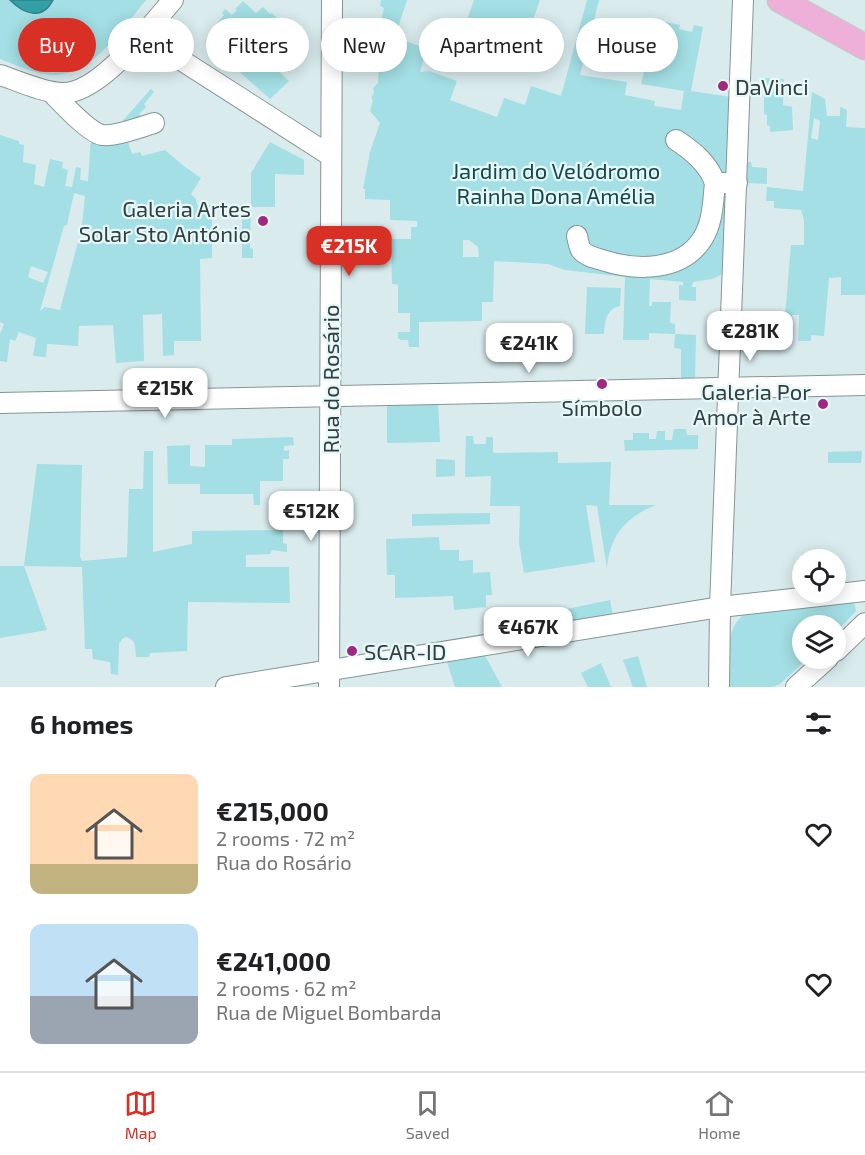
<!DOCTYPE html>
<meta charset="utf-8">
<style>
:root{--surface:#fff;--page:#f2f2f2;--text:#202124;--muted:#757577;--line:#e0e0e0;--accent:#d93025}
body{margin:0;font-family:"Exo 2",sans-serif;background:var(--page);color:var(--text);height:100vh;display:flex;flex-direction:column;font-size:22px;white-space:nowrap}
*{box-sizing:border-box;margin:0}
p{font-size:20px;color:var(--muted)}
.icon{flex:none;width:33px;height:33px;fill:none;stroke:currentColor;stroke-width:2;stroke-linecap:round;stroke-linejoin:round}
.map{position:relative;height:687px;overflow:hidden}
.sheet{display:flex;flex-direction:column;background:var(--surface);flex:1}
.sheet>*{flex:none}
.hud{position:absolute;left:18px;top:18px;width:830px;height:54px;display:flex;gap:12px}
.controls{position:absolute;left:792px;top:549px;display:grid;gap:12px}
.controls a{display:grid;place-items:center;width:54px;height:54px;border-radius:50%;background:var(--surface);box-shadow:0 3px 15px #0003;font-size:30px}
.price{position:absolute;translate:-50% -51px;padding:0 14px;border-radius:12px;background:#fff;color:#222;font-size:20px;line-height:39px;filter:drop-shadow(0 2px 3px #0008)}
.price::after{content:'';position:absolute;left:50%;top:36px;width:18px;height:14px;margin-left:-9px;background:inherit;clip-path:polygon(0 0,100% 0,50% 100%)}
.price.active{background:var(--accent);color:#fff}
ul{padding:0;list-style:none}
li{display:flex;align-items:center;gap:18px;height:150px;padding:0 30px}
li span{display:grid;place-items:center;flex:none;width:168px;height:120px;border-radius:12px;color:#555}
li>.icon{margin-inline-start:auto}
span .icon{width:72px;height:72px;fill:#fffc;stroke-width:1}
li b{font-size:26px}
h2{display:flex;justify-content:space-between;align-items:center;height:72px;padding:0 30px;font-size:26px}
.tag{padding:0 21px;border-radius:27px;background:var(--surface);box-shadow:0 3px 15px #0003;font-size:21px;line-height:54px}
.tag.active{background:var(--accent);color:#fff}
.dock{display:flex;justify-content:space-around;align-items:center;height:84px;border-top:2px solid var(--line);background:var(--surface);font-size:16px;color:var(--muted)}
.dock a{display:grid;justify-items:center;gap:3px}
.dock .active{color:var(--accent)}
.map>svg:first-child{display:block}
</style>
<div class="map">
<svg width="865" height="687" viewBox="0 0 865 687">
<rect width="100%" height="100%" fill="#d9ebed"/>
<g fill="#a3dfe4" fill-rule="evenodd">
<path d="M0,0H146C123,27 93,75 54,75C36,75 17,65 0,59Z"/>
<path d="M381,0H407L395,37L427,49L420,72L429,71L457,81L450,100L497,117L504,98L525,105L531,86L561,96L587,0H599L580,75L627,82L625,95L655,101L654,106L681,110L684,91L641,84L656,20L680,25L679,29L692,32L694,25L703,27L691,91L731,97L725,273L712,279L693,282L692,287H696V301L679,300V285H683V282L650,279L649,306H652V302H671L670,323L675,324V334L696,335L695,381H681V349L674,348L675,334L649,333V340H623L625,277L565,270L548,264L494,261L493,302H482V321L419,322V347H409L408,340H401L398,338V332H410V313H398V285L392,284L391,239H411V227H417V221L390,220V200L365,199V189H363L370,152L380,123L370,111L373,100L371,98L374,93L373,88L378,83L379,57L384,50L372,36L379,29L384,8L380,6ZM463,240H469L478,247L479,257H463Z"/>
<polygon points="474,0 540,0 515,71 456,50"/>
<polygon points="243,1 256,13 263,7 270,14 272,13 286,27 278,35 282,39 273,48 269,45 261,54 289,81 270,99 205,41 219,26 217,23 224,15 222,13 225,9 232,15 237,10 235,9"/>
<polygon points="764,78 784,79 783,105 792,107 793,130 770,132 770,126 767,125 767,115 764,114"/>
<polygon points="151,89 154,92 144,104 146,107 139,114 145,119 119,125"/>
<path d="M812,92L825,99L827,116H840V107L847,110L846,127L865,128V295H841V277L829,278L824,336L811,335V341H798L799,315H792L790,340H783L791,245H804V220L801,210L774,208V201H766L767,187L803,191ZM814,118L820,121L818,140L811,138Z"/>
<path d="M0,135L19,141V144L24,145L23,162L36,165L34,184L44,187L50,159L63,162L62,168L68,170L65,186L72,187L76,167L81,168L80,180L88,181L91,136H126L132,154L140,152L142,156L165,150L185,167L201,178L191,194L196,199L197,205H212V258L200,259L201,341H174V355L163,356L162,314L143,315L144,361L116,363L113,325L79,326L78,346L47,344L46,357L33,356L36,338L19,332L15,341L10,339L7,362L0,361V334L4,324L0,322ZM74,193L85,196L82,225L92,227L89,240L79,238L60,310L45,307L40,311L64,226L67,225ZM31,266L48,272L43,283L28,277Z"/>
<polygon points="270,142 304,160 304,175 275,174 275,207 251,207 251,173"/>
<polygon points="745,162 751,162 752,167 767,168 767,184 745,183"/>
<polygon points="242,209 251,209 250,248 253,249 253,258 242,258"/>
<path d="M587,287L621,288L620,306C606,309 605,321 604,334H585Z"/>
<polygon points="438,401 440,442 387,443 387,402"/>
<polygon points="674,429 686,429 687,435 698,435 698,449 625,451 624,440 633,440 633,433 649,433 649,439 656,439 657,431 665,431 665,440 672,440"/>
<path d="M466,436H473L474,444H486V437H493V453L558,452V463L611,462L609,505H656C626,517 610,535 607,568L597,506L586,505L595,562L524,573L519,543L520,506H490L491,476L465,477Z"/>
<polygon points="293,437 294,445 284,446 284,451 289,450 289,459 283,459 283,481 260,481 260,505 254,505 253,494 200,494 200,484 168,484 167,446 190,445 190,466 205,467 205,445 232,445 232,439"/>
<path d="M144,451H153V552L192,544V531L283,530V543L287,544V552L272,550L270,554L246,555V567H289L290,603L188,602L187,651L150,653L149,657H136C135,648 137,640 126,637L122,639L119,644L118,675L111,674L110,662L93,659L92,649H85L82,567L24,566L47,630L0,638V566H24L37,464L82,465L80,556L82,561L127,557L129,489H143Z"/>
<polygon points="862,451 861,463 828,463 828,452"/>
<polygon points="436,459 455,460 455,476 436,477"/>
<polygon points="490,513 490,524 412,526 412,514"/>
<polygon points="439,537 440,550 459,550 459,561 473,560 473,573 490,572 492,595 486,595 486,607 454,610 453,596 395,598 395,575 387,575 386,539"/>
<polygon points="610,600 613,616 569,623 567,609"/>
<path d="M848,600L854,603L856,611L836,632V626H802V658L807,659L780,684L773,687H730C730,663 723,632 743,615Z"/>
<polygon points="548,611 550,626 525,630 523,616"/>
<polygon points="483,652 502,687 455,687 446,659"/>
<polygon points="638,656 647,687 633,687 623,660"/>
<polygon points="601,663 611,687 588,687 581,673"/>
</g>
<path fill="#339fa7" stroke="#348288" stroke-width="1.5" d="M10,0H53C42,22 23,13 10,0Z"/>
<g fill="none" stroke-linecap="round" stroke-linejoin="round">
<defs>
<g id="minor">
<polyline points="142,35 331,156"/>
<path d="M0,75C19,81 41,92 62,93C100,94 149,27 173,0"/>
<path d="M51,92C61,102 88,132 102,135C114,137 141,127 154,123"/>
<path d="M676,140C693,151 709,164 715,183"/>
<path d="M577,236C578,240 579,247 581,250C586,256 595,258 602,260C636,271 682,272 703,238C713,222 713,201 715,183H737"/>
<polyline points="0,403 865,385"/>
<polyline points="836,651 865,623"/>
<polyline points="226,687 720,607 865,591"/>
<polyline points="329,687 332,0"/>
<polyline points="719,687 720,607 743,0"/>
<polyline points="796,687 828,658"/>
</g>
<polyline id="major" points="780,0 865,47"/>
</defs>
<use href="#minor" stroke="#859597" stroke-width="22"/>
<use href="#major" stroke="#c7c9c9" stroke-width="27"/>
<use href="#minor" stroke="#fff" stroke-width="20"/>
<use href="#major" stroke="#eeb0d9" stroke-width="24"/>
</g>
<g fill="#a02880" stroke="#e6f9fa" stroke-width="2">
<circle cx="723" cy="86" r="6"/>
<circle cx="263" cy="221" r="6"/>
<circle cx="602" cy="384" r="6"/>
<circle cx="823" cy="404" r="6"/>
<circle cx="352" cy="651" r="6"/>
</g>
<g text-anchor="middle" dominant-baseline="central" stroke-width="4.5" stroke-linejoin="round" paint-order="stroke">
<g font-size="22" fill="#363d3e" stroke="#e6f9fa" text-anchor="start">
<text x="735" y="86">DaVinci</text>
<text x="251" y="208" text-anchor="end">Galeria Artes<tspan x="251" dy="25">Solar Sto António</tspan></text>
<text x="811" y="391" text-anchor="end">Galeria Por<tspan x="811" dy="25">Amor à Arte</tspan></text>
<text x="602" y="407" text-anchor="middle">Símbolo</text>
<text x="364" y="651">SCAR-ID</text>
</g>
<g font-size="22" fill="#174649" stroke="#e6f9fa">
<text x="556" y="170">Jardim do Velódromo<tspan x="556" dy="25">Rainha Dona Amélia</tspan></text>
</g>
<g font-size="22" fill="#363d3e" stroke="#e6f9fa">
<text transform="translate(330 379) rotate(-90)">Rua do Rosário</text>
</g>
</g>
</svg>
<div class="controls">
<a><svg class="icon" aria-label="locate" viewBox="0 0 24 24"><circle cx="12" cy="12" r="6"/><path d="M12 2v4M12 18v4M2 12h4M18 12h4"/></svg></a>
<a><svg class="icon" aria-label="layers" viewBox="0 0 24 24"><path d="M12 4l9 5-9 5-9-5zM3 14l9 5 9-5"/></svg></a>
</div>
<b class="price active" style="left:349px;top:277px">€215K</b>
<b class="price" style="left:750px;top:362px">€281K</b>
<b class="price" style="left:529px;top:374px">€241K</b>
<b class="price" style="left:165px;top:419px">€215K</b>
<b class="price" style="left:311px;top:542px">€512K</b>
<b class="price" style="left:528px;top:658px">€467K</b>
<div class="hud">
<a class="tag active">Buy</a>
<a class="tag">Rent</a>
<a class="tag">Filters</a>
<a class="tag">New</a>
<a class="tag">Apartment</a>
<a class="tag">House</a>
</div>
</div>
<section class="sheet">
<h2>6 homes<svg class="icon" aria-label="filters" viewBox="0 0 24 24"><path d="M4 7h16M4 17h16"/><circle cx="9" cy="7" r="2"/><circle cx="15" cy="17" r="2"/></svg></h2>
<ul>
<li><span style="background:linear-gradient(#ffd9b3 75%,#c2b280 0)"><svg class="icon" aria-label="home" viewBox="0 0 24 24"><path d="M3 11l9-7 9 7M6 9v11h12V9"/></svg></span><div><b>€215,000</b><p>2 rooms · 72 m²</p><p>Rua do Rosário</p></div><svg class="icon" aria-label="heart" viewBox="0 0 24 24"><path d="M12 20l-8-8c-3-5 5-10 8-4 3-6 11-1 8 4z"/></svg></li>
<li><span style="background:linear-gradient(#bfe0f5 60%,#9aa5b1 0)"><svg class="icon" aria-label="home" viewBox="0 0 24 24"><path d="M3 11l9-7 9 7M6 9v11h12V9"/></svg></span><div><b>€241,000</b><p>2 rooms · 62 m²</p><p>Rua de Miguel Bombarda</p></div><svg class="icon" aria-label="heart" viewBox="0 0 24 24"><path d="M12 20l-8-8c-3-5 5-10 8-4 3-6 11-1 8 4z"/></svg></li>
</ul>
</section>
<nav class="dock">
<a class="active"><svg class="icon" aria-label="map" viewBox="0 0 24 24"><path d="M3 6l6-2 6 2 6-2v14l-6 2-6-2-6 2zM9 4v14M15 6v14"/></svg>Map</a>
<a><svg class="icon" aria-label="saved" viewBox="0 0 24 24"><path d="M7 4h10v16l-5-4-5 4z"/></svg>Saved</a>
<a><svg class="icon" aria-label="home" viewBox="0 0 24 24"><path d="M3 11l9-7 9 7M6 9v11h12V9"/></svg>Home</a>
</nav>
